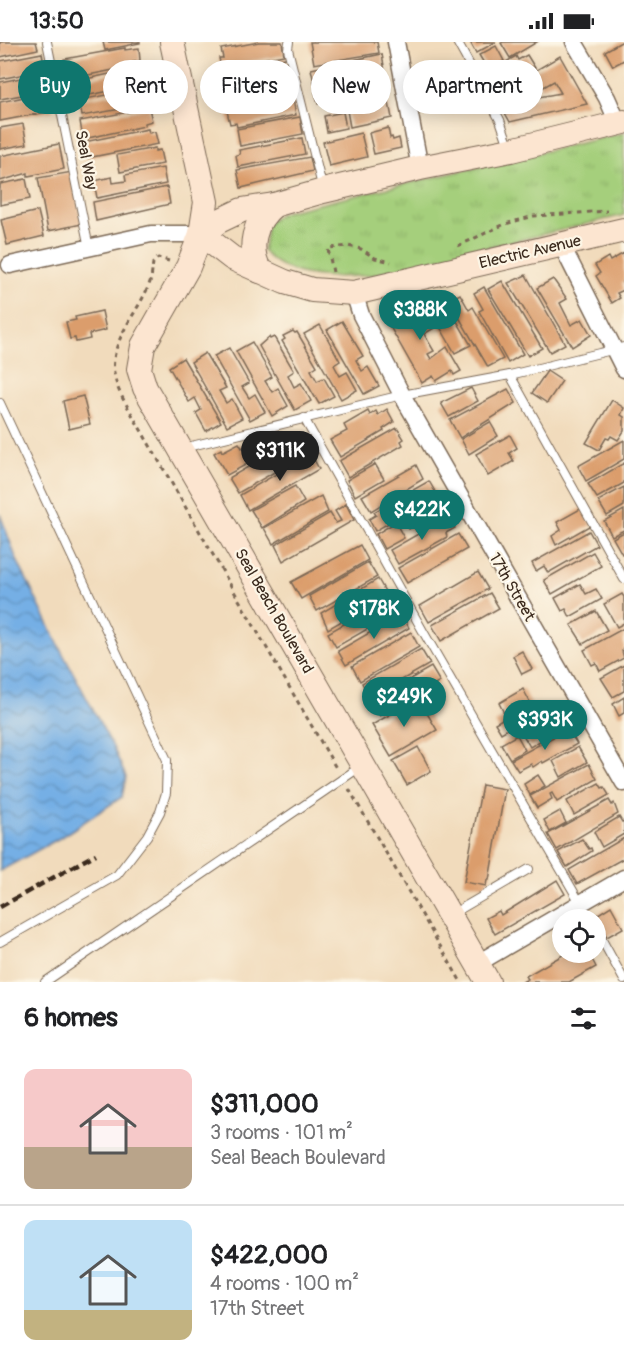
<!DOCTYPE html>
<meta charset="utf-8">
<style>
:root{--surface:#fff;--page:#f6f6f6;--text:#202124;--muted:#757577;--line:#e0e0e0;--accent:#0f766e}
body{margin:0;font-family:Pangolin,sans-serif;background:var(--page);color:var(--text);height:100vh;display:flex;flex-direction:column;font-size:22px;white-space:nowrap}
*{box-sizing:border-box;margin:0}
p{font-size:20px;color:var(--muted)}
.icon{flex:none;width:33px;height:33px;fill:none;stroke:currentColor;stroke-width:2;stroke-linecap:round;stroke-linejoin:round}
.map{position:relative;height:940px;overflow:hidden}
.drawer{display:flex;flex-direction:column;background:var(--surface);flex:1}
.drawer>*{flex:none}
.top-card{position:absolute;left:18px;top:18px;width:588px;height:54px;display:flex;gap:12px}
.buttons{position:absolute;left:552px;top:867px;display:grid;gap:12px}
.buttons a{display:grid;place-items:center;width:54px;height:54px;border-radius:50%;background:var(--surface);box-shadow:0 3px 15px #0003;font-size:30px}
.price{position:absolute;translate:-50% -51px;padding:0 14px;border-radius:21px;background:var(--accent);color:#fff;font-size:20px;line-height:39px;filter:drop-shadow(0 2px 3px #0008)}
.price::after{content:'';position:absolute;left:50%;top:36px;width:18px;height:14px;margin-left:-9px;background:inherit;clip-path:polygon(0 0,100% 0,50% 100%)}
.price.active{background:#222;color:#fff}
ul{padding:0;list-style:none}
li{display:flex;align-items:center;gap:18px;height:150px;padding:0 24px}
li+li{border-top:2px solid var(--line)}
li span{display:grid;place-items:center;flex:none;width:168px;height:120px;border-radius:12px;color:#555}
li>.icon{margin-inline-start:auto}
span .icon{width:72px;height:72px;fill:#fffc;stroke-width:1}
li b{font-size:26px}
h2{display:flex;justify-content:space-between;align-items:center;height:72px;padding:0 24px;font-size:26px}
.pill{padding:0 21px;border-radius:27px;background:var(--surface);box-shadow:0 3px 15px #0003;font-size:21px;line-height:54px}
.pill.active{background:var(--accent);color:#fff}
.status{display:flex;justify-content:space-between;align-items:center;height:42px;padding:0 30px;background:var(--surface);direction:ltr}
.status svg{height:16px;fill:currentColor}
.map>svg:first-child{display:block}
</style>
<div class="status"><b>13:50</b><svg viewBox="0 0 49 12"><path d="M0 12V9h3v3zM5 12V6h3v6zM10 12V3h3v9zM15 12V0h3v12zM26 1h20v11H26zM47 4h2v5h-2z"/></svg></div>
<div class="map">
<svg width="624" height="940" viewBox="0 0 624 940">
<defs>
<pattern id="grass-tufts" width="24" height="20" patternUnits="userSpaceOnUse" patternTransform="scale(1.5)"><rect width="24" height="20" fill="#a5cf7b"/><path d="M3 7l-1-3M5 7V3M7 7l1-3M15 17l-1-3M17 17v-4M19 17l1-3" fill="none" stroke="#8fb26a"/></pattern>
<pattern id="water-waves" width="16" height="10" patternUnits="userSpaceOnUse" patternTransform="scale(1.5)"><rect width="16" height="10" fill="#74afe5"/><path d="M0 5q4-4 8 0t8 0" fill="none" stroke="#608fb9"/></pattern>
</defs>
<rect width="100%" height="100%" fill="#fcf5e5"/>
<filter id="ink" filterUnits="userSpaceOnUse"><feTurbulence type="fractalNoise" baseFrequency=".0167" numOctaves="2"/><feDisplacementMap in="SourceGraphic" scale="12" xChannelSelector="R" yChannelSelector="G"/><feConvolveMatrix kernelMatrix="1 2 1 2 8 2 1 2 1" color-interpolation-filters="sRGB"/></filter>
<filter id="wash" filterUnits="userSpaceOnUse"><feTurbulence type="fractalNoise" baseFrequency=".008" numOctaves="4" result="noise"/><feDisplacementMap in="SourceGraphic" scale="24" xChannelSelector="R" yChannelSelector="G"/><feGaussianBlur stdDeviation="1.35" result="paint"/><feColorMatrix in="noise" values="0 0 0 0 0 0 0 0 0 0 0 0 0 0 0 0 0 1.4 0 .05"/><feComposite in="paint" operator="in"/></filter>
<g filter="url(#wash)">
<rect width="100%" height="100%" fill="#f1dbbc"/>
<path fill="url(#grass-tufts)" stroke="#707c4c" stroke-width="1.5" d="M624,91V173L372,233C335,236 289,239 263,209L268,181L281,171Z"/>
<polygon fill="url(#water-waves)" stroke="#586c82" stroke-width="1.5" points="0,472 16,516 62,610 113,705 126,735 122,755 58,797 0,829"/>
<g id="blocks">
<g fill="#db9d6c">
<polygon points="0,0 36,0 38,7 0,15"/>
<polygon points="103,0 140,0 140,1 105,8"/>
<polygon points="259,0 282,0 284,13 221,25 219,16 223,16 221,7"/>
<polygon points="310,0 377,0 379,11 314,22"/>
<polygon points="470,0 496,0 476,11"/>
<polygon points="503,0 537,0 510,16 501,1"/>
<polygon points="621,0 624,0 624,18 613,24 605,9"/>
<polygon points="496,4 504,19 488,28 479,13"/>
<polygon points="125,6 125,8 139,6 140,19 133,20 134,24 68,37 64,17"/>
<polygon points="42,11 45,28 0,37 0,19"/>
<polygon points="382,12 385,30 315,44 311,27"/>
<polygon points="527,13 535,26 496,48 486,32 516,14 518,18"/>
<polygon points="560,14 587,62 510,80 500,62 561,51 554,39 542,46 533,30"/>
<polygon points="286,16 289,33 222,46 219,29"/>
<polygon points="143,25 146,42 79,55 76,39"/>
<polygon points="46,31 49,48 0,57 0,40"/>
<polygon points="383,32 384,42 380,42 382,51 357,55 355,39 370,37 370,34"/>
<polygon points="289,37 292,54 226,66 223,49"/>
<polygon points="340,43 342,58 318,62 315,50"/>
<polygon points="146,46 149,62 82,74 79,58"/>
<polygon points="44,51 45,61 51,60 53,69 0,79 0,60"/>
<polygon points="382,55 384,62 389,61 392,76 350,85 346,63"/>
<polygon points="293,57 296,73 237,85 236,81 230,82 227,69"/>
<polygon points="149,66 152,79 145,81 145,84 83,97 80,79"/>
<polygon points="343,70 346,86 327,90 324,74"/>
<polygon points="300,75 303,92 240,104 237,87"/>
<polygon points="23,82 27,102 0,107 0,86"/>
<polygon points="388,86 390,96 392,95 393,98 399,96 401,106 374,112 369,91"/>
<polygon points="148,87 149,91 155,90 158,102 87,116 84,100"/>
<polygon points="361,91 367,115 329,124 323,100"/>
<polygon points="302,96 305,112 238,125 236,113 240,112 239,108"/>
<polygon points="59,102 64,127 28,134 28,131 0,139 0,114"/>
<polygon points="155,106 155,109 160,108 163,122 120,130 117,113"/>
<polygon points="310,115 313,129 241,146 237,128"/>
<polygon points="163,126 166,142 97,156 94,139 112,135 113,141 126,139 125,133"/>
<polygon points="72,130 82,182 48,189 38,136"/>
<polygon points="26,137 30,157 0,163 0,142"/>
<polygon points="167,145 170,162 96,179 93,160"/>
<polygon points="38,169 44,194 7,203 1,178"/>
<polygon points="624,211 624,240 622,240 624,248 617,251 620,256 612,261 596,234 600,231 595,223 608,215 610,219"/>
<polygon points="526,233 565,302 550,310 508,241"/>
<polygon points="553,237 567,257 560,261 571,283 582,277 591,293 572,305 537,246"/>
<polygon points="502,239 542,306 528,314 488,247"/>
<polygon points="484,245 523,312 508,321 479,269 483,267 474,251"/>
<polygon points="460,252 469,268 473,265 503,317 488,325 449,258"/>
<polygon points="420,257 436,285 424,292 434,309 428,312 431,317 447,305 461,329 454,333 452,329 436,339 433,334 422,341 384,274 400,265 397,260"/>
<polygon points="447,262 471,303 455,311 432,271"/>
<polygon points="102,269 106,288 89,292 90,297 76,300 75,296 70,297 66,280 76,278 75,275"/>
<polygon points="342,279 363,314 356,318 362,329 368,325 379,344 364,352 327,288"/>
<polygon points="320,283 340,319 334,323 340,334 347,330 357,348 341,357 304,292"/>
<polygon points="293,289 295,291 297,290 317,324 311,328 317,339 324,336 334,354 319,362 282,299 285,297 283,294"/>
<polygon points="269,295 270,297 274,295 294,329 288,333 294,345 301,341 311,359 295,368 259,304"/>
<polygon points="252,300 272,335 265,339 272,350 278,346 288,364 272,374 236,309"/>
<polygon points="229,306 249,341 242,345 249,356 255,352 265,370 250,378 214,314"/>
<polygon points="205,311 226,346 219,349 226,361 232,357 242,376 227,384 191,320"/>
<polygon points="183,316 221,380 206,389 196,371 201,368 195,356 189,360 169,325"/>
<polygon points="547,329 562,339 547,361 532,351"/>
<polygon points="471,346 478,359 449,375 441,361"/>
<polygon points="508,347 516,361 460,396 450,378"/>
<polygon points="83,354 90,382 69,387 63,359"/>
<polygon points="612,358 624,366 621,373 624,375 624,389 618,398 611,394 609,397 606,396 599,408 586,401"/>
<polygon points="387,367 394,380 383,387 384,389 340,415 330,398 347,389 344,383 368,369 370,373 376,369 378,373"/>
<polygon points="490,380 498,394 469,412 461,397"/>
<polygon points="397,386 404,397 401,399 403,403 348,435 339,419"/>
<polygon points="510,393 517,406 509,411 514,419 488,434 476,412"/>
<polygon points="261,395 269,410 227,433 214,411 221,407 222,410 239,401 242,406"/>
<polygon points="300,395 309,410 238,451 229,436"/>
<polygon points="624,398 624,417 586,439 578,424"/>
<polygon points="311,412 319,427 248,468 240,453"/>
<polygon points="624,421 624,441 597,456 588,442"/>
<polygon points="375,422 384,437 355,454 347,438"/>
<polygon points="416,423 423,437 371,469 362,454"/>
<polygon points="429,439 437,453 375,489 369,477 376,473 374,470"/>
<polygon points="295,444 304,460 262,486 251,468"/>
<polygon points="624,445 624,464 607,474 598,459"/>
<polygon points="321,454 328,470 273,502 264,486"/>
<polygon points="437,456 444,473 416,489 414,484 409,487 403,476"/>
<polygon points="346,462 354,478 283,519 275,503 330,471 336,481 341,479 335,469"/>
<polygon points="582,466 591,483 556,503 552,494 561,488 557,480"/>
<polygon points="624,468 624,488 612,494 604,479"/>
<polygon points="448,475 455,486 446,491 447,495 398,522 390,508"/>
<polygon points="396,480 400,484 398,485 404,496 384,507 376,492"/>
<polygon points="589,489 597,503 548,531 544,524 536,529 532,521"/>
<polygon points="624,490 624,511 622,512 613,496"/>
<polygon points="458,492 467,507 407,541 398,526"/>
<polygon points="360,503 368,518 301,557 291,540"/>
<polygon points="593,510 601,524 552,552 544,538"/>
<polygon points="368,520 377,535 317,569 309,554"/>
<polygon points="478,530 488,547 429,580 420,564"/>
<polygon points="378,537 387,553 328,587 321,571"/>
<polygon points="580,542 586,552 596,547 602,557 570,575 566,567 562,569 555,556"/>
<polygon points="490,551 499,566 441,599 432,583"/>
<polygon points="622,552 624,555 624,581 617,585 604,562"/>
<polygon points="391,555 399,569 336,605 328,591"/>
<polygon points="596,569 607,588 583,602 571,583"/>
<polygon points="402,572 409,586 346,623 338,609"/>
<polygon points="624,586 624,608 622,609 624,616 600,629 596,621 592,623 584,608"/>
<polygon points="411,590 419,605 360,639 352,624"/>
<polygon points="421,607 430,622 370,656 362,641"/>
<polygon points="522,609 532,627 522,632 513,614"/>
<polygon points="624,623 624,649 613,655 601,636"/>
<polygon points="431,625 440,640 380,674 372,659"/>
<polygon points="523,647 536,671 501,691 495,681 506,675 499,661"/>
<polygon points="624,655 624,671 619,674 613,662"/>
<polygon points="418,656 437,688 391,715 372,683"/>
<polygon points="559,670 566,678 564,679 567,683 530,705 522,691"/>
<polygon points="568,687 577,702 543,721 542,719 533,725 531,722 518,729 511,718"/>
<polygon points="517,693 525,708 510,717 501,702"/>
<polygon points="418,705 431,729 407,743 393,719"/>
<polygon points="578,705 587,720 561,735 553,719"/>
<polygon points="589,722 597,737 557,760 552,751 550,752 552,757 537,766 530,754"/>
<polygon points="538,733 545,744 530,753 524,742"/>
<polygon points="599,741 602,746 604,745 609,753 574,773 567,759"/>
<polygon points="482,743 505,747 489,838 487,838 486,844 464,840"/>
<polygon points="609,758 612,763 614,761 618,772 557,808 548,792"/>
<polygon points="560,769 566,781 550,790 544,778"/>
<polygon points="619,775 622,780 624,779 624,792 602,805 594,790"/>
<polygon points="624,796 624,816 577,842 569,828"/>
<polygon points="582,797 589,807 591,806 592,809 567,825 558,810"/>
<polygon points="557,838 565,852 495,892 486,876 499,869 501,873"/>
<polygon points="611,864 623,886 607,895 595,874"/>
<polygon points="568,910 588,910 596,925 569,940 522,940 528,937 526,934"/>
</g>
</g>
</g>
<g filter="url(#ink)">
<use href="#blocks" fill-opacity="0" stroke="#7b6855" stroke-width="1.5"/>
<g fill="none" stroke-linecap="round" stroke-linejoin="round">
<defs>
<g id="lane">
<polyline points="47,0 89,206"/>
<polyline points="289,0 288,7 323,148"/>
<polyline points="457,0 500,78 510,107"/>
<polyline points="510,333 624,537"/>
<polyline points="0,361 167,718 166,751 160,770 147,794 117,833 0,900"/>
<polyline points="304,376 424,591 590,878"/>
<polyline points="183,406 402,353 510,333 624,305"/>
<polyline points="452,872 529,827"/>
<polyline points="596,887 624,938"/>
<polyline points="45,940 360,725"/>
</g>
<g id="street">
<polyline points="396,0 420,126"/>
<polyline points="574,0 607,56 618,81"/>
<polyline points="561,202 624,327"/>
<polyline points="10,223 151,192 201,192"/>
<polyline points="354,251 361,273 402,353 624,741"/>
<polyline points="478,921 624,836"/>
</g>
<g id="secondary">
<polyline points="172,0 206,160 201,192 188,225 143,304 139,327 145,346 488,940"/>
<polyline points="201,192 232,216 285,240 312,248 354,251 624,188"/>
<polyline points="201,192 219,179 242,168 274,163 323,149 420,126 511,108 624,80"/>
<path d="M260,229C247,206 254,179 274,163"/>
</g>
</defs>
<use href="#lane" stroke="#7b6855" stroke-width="10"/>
<use href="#street" stroke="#7b6855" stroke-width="19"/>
<use href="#secondary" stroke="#7b6855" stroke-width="26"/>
<g stroke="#7b6855" stroke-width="3" stroke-dasharray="4.5 4.5" stroke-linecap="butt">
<polyline points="458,204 505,182 534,174 607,169"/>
<path d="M169,219L158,216L153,221C152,227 152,234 150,240C139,272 104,302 116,340C118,348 122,355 126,362L336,726"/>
<polyline points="333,230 328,207 330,206 348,204 361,207 375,216 391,220"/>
<polyline points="349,747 461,940"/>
</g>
<use href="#lane" stroke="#fff" stroke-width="8"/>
<use href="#street" stroke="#fff" stroke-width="16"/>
<use href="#secondary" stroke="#fce5d0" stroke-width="24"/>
<polyline stroke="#3b2a1e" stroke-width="4.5" stroke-dasharray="9 4.5" stroke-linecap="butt" points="0,865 96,812"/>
</g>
</g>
<g text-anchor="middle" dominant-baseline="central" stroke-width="4.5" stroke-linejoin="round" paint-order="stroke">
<g font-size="16" fill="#3b2a1e" stroke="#fcf5e5">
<text transform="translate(86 118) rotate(79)">Seal Way</text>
<text transform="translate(530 210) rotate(-13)">Electric Avenue</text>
<text transform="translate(512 545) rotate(60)">17th Street</text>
<text transform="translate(274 569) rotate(60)">Seal Beach Boulevard</text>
</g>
</g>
</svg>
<div class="buttons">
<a><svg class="icon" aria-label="locate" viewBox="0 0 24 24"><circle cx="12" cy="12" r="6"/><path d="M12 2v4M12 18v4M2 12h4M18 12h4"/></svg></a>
</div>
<b class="price" style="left:420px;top:299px">$388K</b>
<b class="price active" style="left:280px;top:440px">$311K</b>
<b class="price" style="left:422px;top:499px">$422K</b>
<b class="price" style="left:374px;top:598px">$178K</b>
<b class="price" style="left:404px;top:686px">$249K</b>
<b class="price" style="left:545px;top:709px">$393K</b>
<div class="top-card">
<a class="pill active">Buy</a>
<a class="pill">Rent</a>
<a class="pill">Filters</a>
<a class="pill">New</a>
<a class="pill">Apartment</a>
</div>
</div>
<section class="drawer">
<h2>6 homes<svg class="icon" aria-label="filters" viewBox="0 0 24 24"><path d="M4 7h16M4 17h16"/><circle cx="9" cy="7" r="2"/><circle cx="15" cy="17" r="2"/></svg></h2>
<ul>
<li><span style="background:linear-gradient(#f6c9c9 65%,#b9a48a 0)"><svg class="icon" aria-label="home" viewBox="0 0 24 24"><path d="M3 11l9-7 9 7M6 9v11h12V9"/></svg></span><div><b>$311,000</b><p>3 rooms · 101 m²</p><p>Seal Beach Boulevard</p></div></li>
<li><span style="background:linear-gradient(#bfe0f5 75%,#c2b280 0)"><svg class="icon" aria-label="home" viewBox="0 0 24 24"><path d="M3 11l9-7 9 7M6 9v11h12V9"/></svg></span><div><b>$422,000</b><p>4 rooms · 100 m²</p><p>17th Street</p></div></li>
</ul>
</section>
